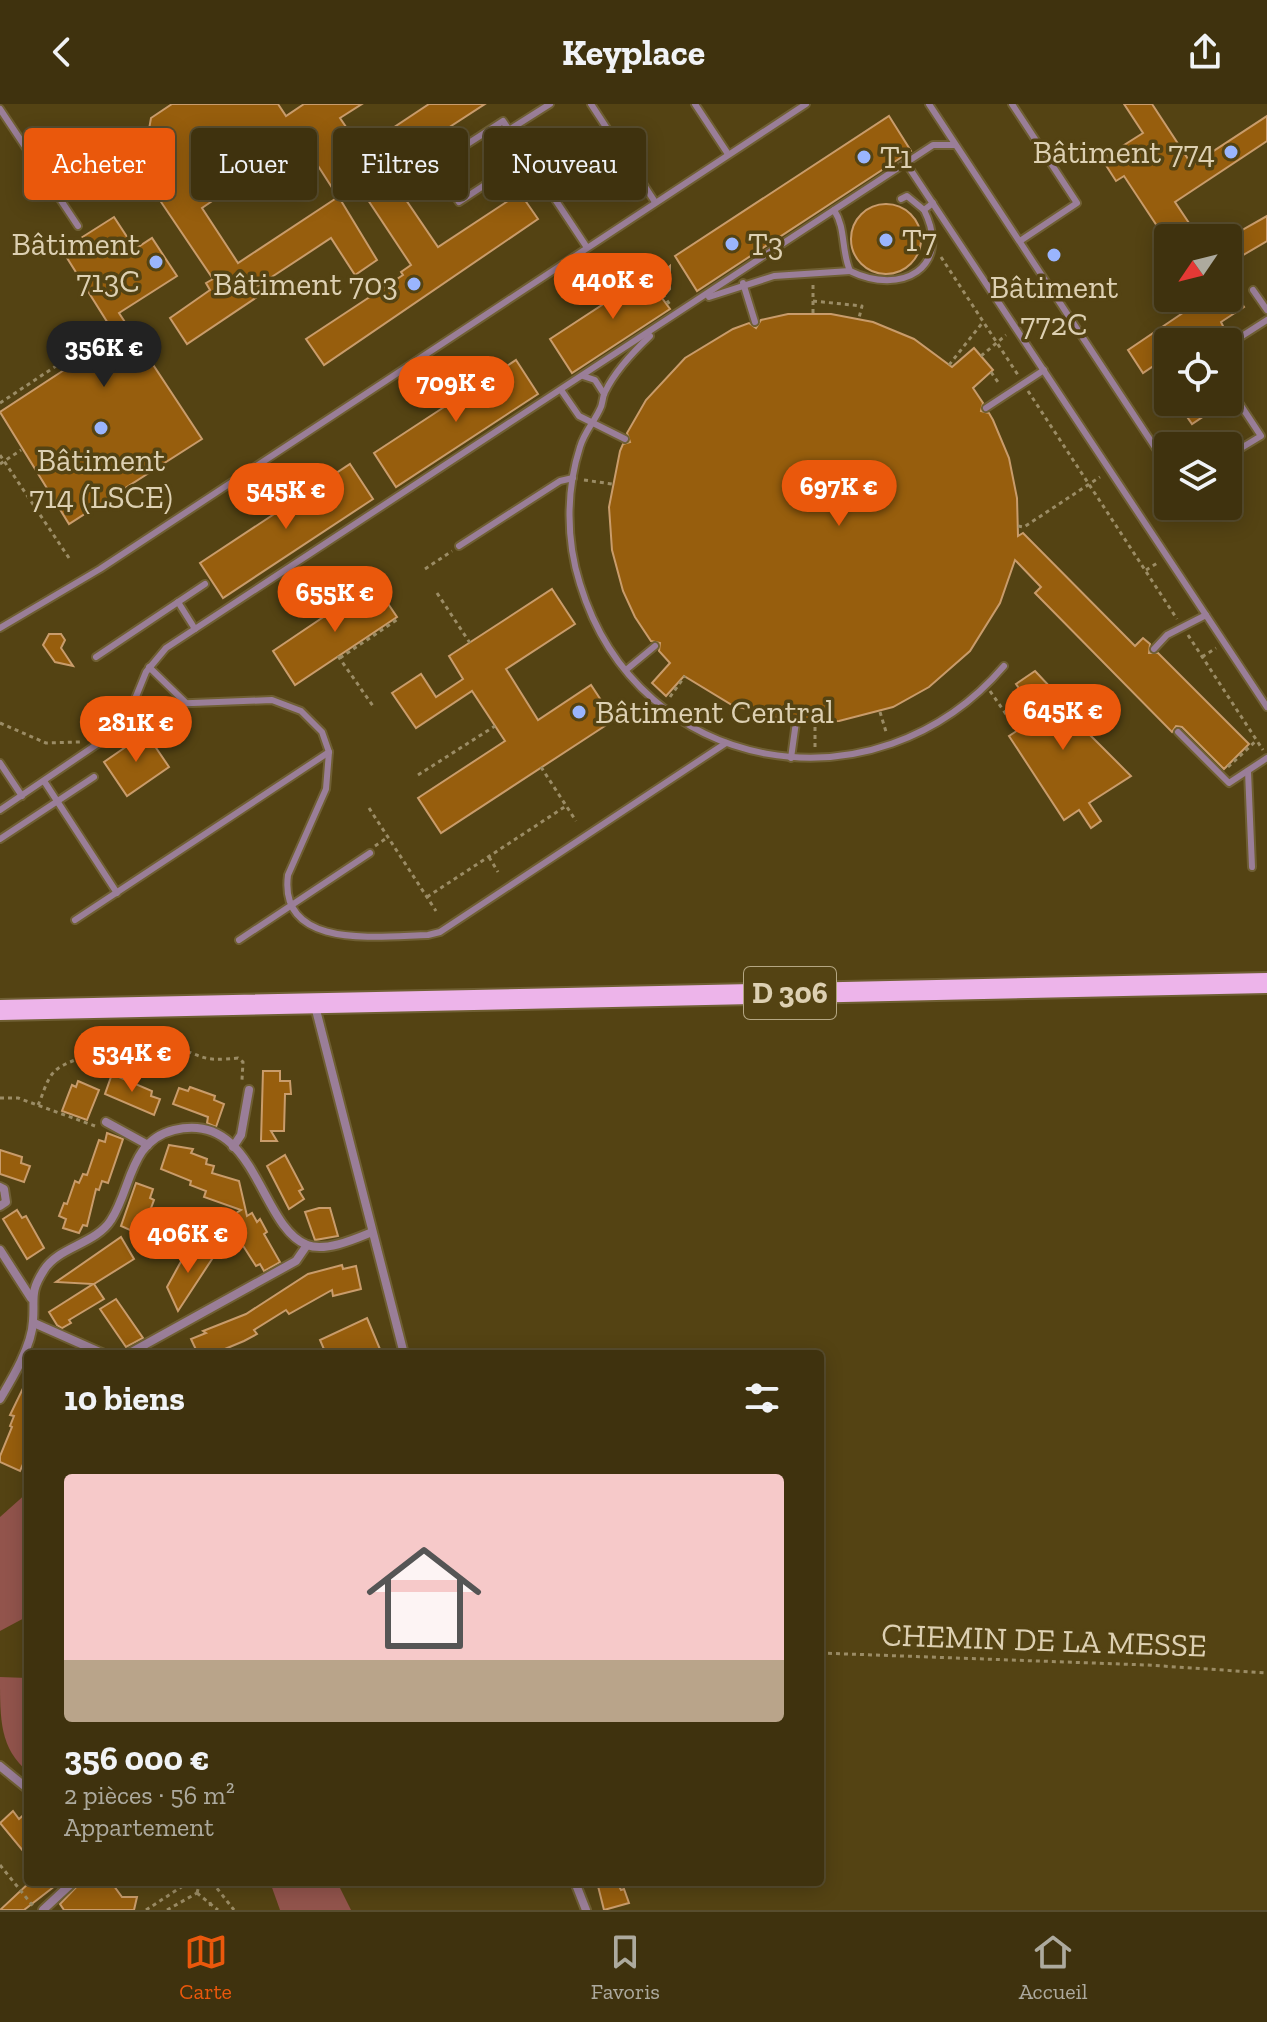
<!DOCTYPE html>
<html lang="fr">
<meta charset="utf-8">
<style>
:root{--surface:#3f320e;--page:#4a3e1c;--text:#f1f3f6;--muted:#adaa9e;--line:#584d2e;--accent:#ea580c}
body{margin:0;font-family:"Zilla Slab",serif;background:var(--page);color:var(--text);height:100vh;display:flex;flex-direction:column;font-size:30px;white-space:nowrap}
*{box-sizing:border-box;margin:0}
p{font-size:26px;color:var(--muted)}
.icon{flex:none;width:44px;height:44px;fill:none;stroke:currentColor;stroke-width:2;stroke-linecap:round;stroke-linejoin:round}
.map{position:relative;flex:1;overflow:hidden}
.details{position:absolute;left:24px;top:1246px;width:800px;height:536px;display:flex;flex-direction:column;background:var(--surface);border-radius:8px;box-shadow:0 4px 20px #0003,0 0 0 2px var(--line)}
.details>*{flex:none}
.banner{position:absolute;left:24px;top:24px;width:800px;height:72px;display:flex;gap:16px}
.needle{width:52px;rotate:235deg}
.controls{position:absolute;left:1154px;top:120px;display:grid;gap:16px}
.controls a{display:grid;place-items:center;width:88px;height:88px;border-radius:8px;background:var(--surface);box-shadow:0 4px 20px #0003,0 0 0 2px var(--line);font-size:40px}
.price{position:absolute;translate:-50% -68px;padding:0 18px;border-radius:28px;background:var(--accent);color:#fff;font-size:26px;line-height:52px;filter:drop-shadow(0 2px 4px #0008)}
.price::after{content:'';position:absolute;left:50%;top:48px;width:24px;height:18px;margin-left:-12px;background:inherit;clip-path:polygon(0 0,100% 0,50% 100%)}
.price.active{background:#222;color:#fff}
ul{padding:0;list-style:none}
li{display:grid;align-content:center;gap:16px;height:424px;padding:0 40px}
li+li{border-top:2px solid var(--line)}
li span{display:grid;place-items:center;height:248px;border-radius:8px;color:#555}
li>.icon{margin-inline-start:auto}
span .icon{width:144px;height:144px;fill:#fffc;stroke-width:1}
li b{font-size:34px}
h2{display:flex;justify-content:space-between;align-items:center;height:96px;padding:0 40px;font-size:34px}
.chip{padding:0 28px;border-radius:8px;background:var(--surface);box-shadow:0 4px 20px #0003,0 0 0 2px var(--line);font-size:28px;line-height:72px}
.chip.active{background:var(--accent);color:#fff}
header{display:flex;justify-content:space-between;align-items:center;height:104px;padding:0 40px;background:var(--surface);font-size:36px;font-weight:700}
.tabs{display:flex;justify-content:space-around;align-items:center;height:112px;border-top:2px solid var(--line);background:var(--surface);font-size:22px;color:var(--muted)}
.tabs a{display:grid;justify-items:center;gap:4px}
.tabs .active{color:var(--accent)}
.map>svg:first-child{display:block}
</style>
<header><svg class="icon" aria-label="back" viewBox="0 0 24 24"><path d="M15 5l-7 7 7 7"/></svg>Keyplace<svg class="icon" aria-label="share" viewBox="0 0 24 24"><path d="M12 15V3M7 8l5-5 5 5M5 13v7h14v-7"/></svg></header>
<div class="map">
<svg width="1267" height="1806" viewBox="0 0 1267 1806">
<rect width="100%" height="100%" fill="#544313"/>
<g fill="#92544c">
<polygon points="28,1388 28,1512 0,1527 0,1413"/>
<path d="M0,1573L28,1574V1668C0,1644 0,1617 0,1573Z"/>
<polygon points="270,1778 337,1778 351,1806 280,1806"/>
</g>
<g fill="#975e0d" stroke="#c99c6b" stroke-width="2" fill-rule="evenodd">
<path d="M172,0H278L286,12L304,0H362L340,14L361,45L429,0H485L385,65L438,143L520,89L538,115L324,261L306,235L403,171L401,168L411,161L358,81L340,95L377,156L355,171L331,134L255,184L260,191L187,240L170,214L210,186L206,179L213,175L155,89L150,92L137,72L152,63L137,39L148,31L151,14ZM313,54L338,93L238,159L202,104L224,89L237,93L247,86L252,94Z"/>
<polygon points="1124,0 1152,0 1192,61 1267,12 1267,37 1175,98 1199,134 1165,134 1124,72 1116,77 1102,55 1143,29"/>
<polygon points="889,12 911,47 697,187 675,152"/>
<circle cx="886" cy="135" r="35"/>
<polygon points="1267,112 1267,137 1228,160 1228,134"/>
<polygon points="114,113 135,145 152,134 177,172 119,209 202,335 69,420 0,308 116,232 62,146"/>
<polygon points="670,162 670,185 662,194 670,205 572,269 550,235 648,171 652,177"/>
<polygon points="1228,178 1244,203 1221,218 1224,224 1214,230 1210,225 1190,238 1168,238 1168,281 1155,261 1143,269 1128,246 1205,194 1228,194"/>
<polygon points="788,210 831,210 873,218 914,235 952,263 974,244 993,266 973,284 983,299 981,307 989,309 993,316 1009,354 1017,394 1018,432 1023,429 1135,542 1143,534 1150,540 1149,549 1158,549 1249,640 1224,665 1182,623 1176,622 1172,628 1035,489 1041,483 1015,456 1000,499 970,547 929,583 893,603 839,617 802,618 796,612 785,616 732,601 684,572 666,592 652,579 670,559 659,547 660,539 651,537 635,513 623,487 612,446 609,403 620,347 623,340 630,338 627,329 646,296 685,254 733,225 749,219 756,224 761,216"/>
<polygon points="516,256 538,290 396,383 374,349"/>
<polygon points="1177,298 1225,298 1192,320"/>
<polygon points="350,360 373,395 223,494 200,459"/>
<polygon points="374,479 397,513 295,581 273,547"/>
<polygon points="552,485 575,520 506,565 538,616 591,581 614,616 441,729 418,694 505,637 472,587 416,624 392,589 421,570 436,593 463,575 449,552"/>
<polygon points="49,530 61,530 65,536 61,544 73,562 55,558 43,541"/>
<polygon points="1035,567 1070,604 1066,607 1131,672 1089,699 1101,717 1091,724 1079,706 1064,716 1009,632 1026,621 1012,601 1025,593 1016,580"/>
<polygon points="146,629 169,663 127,692 104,658"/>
<polygon points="263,967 280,967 280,977 290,977 291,990 285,990 284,1027 271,1027 277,1037 261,1037"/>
<polygon points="112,970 152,987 151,992 160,995 154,1011 105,990"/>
<polygon points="78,977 99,986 87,1016 62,1007 72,981 76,983"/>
<polygon points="190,983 215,992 214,996 224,1000 216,1023 207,1019 208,1013 173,1000 179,984 188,987"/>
<polygon points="107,1029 123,1035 108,1079 102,1077 99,1086 96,1085 87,1122 83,1121 79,1129 63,1124 66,1115 59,1112 64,1099 67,1100 75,1077 79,1079 83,1070 87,1071 99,1036 105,1038"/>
<polygon points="169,1041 193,1045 191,1049 207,1055 206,1060 214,1062 212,1069 239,1077 247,1112 252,1109 257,1118 260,1115 267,1128 264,1130 280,1158 264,1167 260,1160 256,1162 226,1115 241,1106 204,1093 206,1087 190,1081 191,1077 161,1065"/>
<polygon points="0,1046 22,1053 21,1059 30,1062 24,1078 0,1070"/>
<polygon points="285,1051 303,1085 299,1087 304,1095 289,1105 267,1062"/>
<polygon points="136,1079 153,1085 150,1094 154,1096 141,1131 121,1122"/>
<polygon points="319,1104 330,1104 338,1132 315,1136 305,1108"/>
<polygon points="17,1106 22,1114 26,1112 44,1144 27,1155 3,1115"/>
<polygon points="121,1133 134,1155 94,1180 104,1195 69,1216 71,1219 62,1224 57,1221 49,1208 93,1180 56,1178"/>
<polygon points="200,1143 214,1152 178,1207 167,1183 184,1152 191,1148 195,1151"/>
<polygon points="342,1161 343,1165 356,1162 361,1185 333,1192 332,1186 289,1210 286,1206 254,1226 257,1230 244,1237 213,1250 198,1250 191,1235 206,1229 203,1227 246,1210 308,1170"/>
<polygon points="116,1195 143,1234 126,1243 100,1205"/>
<polygon points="367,1214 382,1250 326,1250 320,1236"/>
<polygon points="28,1274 28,1349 20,1367 0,1358 0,1352 12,1323 10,1322 14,1312 10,1311"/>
<polygon points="13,1707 19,1715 28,1707 28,1753 0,1719"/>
<polygon points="30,1778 60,1778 24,1806 0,1806"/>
<polygon points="81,1778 111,1778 122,1793 137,1793 134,1806 64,1806 60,1800"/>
<polygon points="597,1778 617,1778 621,1786 624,1785 629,1799 604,1806"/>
</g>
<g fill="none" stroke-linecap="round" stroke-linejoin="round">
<defs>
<g id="lane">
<polyline points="591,0 655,98"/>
<polyline points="695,0 728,50"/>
<polyline points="929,0 1168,363"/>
<polyline points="1012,0 1077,99 1020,137"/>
<polyline points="0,5 78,122"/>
<polyline points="509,26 550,0"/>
<polyline points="527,53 459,98 435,61 503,17 586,142"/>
<polyline points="906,59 1267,603"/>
<polyline points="901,95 907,92 924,106"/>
<path d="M834,106C846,124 841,146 850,167C901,192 953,164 924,106L933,99"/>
<polyline points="743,179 755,218"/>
<polyline points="1253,186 1267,206"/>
<polyline points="709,193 774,172 850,167"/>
<path d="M650,232C633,248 615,267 605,288C602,294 603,300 600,305C594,318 584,329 580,343C566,386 566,436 580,480C639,673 876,712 1004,562"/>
<polyline points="1228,241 1267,216"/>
<polyline points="583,272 595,276 604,290"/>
<polyline points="1228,282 1261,332 1228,352"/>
<polyline points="561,286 579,312 625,335"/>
<polyline points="986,304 1044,266"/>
<polyline points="459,442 560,377 573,374"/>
<polyline points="178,498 195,525"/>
<polyline points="0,524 100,465 806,0"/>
<polyline points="1154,545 1167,531 1206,511"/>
<polyline points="96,553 205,480"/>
<polyline points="149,563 185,598"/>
<polyline points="626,566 655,542"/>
<polyline points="124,622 146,568 166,544 933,41 955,41"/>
<polyline points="1178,628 1229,679 1267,654"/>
<polyline points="791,654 796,618"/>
<polyline points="0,659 22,692"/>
<polyline points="1248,667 1252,763"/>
<polyline points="44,677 117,789"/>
<path d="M0,706L124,622L167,600L272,596L301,607L322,628L329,648L326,685L288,771C278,847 381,832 428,831L440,828L726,639"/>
<polyline points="0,735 94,673"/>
<polyline points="75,816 329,648"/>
<polyline points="239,836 370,749"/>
</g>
<g id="street">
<polyline points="315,902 404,1250"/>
<polyline points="106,1018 148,1041"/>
<polyline points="233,1043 241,1031 249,986"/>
<polyline points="0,1083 4,1085 6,1098 0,1102"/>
<polyline points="0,1146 31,1194"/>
<polyline points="34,1219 104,1250"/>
<polyline points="128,1250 296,1157 307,1141"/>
<path d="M0,1295C12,1275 32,1242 33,1217C35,1194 29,1189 44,1166C58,1143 96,1140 111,1116C132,1084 129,1037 174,1026C256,1006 259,1122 307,1141C326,1148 355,1135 372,1128"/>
<polyline points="0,1662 28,1685"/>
<polyline points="575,1778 586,1806"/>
<polyline points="43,1806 73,1778"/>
</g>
<polyline id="primary" points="0,906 1267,879"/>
</defs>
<use href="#lane" stroke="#6f5f33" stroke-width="10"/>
<use href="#street" stroke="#6f5f33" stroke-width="12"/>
<use href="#primary" stroke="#6f5f33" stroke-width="24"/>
<g stroke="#9b8c65" stroke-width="3" stroke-dasharray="4 4" stroke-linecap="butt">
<polyline points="941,153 1018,271"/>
<polyline points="640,157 670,201"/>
<polyline points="813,181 813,209"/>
<polyline points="813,197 862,202 859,214"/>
<polyline points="981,252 1006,231"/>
<polyline points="949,261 983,218"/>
<polyline points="991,268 1000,281"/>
<polyline points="1028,287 1177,515"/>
<polyline points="0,299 94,237"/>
<polyline points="0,351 71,457"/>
<polyline points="0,360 21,346"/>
<polyline points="584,376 612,380"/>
<polyline points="1018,422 1024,423 1100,373"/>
<polyline points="425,465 452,447"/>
<polyline points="301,466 331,508"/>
<polyline points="1146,466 1159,458"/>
<polyline points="437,489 470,539"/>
<polyline points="329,506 372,477"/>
<polyline points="1188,531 1263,646"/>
<polyline points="338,552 373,602"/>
<polyline points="1202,553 1216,544"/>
<polyline points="340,554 398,515"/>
<polyline points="990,587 1017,626"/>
<polyline points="670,593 685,572"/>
<polyline points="880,608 887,631"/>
<polyline points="0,619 46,639 80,638"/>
<polyline points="815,643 815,618"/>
<polyline points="541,663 576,717"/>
<polyline points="1228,663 1257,636"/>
<polyline points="418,671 495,622"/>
<polyline points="369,704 436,807"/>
<polyline points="375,742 388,733"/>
<polyline points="489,753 498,768"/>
<polyline points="427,793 566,702"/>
<polyline points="0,994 18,994 95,1022"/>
<path d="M38,1001C43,991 46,976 54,968C70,950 150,937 173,943C206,952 199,958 238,954L243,958L242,976"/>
<polyline points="820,1549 1147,1561 1267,1569"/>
<polyline points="0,1761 33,1802"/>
<polyline points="212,1778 234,1806"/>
<polyline points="197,1789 218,1806"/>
<polyline points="197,1789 200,1778"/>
<polyline points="210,1798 211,1806"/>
<polyline points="146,1806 189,1778"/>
<polyline points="167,1806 197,1789"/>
</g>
<use href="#lane" stroke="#9a7e98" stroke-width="6"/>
<use href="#street" stroke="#9a7e98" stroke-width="8"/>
<use href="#primary" stroke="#edb4ea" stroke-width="20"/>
</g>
<g fill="#9ab5fd" stroke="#544313" stroke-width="3">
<circle cx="1231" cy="48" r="8"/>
<circle cx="864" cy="53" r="8"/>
<circle cx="886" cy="136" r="8"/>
<circle cx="732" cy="140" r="8"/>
<circle cx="1054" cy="151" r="8"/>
<circle cx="156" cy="158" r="8"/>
<circle cx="414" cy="180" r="8"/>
<circle cx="101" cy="324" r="8"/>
<circle cx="579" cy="608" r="8"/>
</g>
<g text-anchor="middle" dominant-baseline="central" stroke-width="7" stroke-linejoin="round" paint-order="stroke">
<rect fill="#544313" stroke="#b4a682" stroke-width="2" x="744" y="863" width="92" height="52" rx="6"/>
<g font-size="30" font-weight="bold" fill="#ddd0b2">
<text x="790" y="889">D 306</text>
</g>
<g font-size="32" fill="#ddd0b2" stroke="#544313" text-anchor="start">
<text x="1215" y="48" text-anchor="end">Bâtiment 774</text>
<text x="880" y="53">T1</text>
<text x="902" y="136">T7</text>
<text x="140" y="140" text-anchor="end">Bâtiment<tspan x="140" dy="37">713C</tspan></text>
<text x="748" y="140">T3</text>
<text x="398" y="180" text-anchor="end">Bâtiment 703</text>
<text x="1054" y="183" text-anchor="middle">Bâtiment<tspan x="1054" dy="37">772C</tspan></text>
<text x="101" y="356" text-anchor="middle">Bâtiment<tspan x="101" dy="37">714 (LSCE)</tspan></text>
<text x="595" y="608">Bâtiment Central</text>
</g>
<g font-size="32" fill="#ddd0b2" stroke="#544313">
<text transform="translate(1044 1536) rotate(2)">CHEMIN DE LA MESSE</text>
</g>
</g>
</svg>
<div class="controls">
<a><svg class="needle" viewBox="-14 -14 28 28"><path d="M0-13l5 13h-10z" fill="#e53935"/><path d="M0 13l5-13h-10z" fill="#adaa9e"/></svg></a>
<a><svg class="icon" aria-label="locate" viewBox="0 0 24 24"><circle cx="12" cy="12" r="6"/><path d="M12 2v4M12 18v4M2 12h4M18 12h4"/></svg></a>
<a><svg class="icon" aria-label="layers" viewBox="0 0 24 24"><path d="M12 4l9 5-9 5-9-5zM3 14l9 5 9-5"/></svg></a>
</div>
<b class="price" style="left:613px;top:217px">440K €</b>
<b class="price active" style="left:104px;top:285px">356K €</b>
<b class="price" style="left:456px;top:320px">709K €</b>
<b class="price" style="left:839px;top:424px">697K €</b>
<b class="price" style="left:286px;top:427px">545K €</b>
<b class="price" style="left:335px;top:530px">655K €</b>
<b class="price" style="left:1063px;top:648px">645K €</b>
<b class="price" style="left:136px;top:660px">281K €</b>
<b class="price" style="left:132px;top:990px">534K €</b>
<b class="price" style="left:188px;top:1171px">406K €</b>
<div class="banner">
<a class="chip active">Acheter</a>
<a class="chip">Louer</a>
<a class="chip">Filtres</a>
<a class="chip">Nouveau</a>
</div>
<section class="details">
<h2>10 biens<svg class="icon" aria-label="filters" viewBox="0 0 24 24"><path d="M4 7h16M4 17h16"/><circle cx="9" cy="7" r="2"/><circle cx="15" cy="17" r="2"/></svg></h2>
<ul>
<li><span style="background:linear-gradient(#f6c9c9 75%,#b9a48a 0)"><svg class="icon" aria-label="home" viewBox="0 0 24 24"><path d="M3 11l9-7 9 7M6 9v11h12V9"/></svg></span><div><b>356 000 €</b><p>2 pièces · 56 m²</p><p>Appartement</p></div></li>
</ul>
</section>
</div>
<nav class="tabs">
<a class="active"><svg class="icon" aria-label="map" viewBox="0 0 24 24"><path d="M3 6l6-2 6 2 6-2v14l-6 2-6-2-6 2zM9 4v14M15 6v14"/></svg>Carte</a>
<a><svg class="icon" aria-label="saved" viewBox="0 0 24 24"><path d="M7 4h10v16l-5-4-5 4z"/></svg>Favoris</a>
<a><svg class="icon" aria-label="home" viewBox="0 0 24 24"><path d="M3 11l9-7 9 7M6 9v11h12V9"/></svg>Accueil</a>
</nav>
